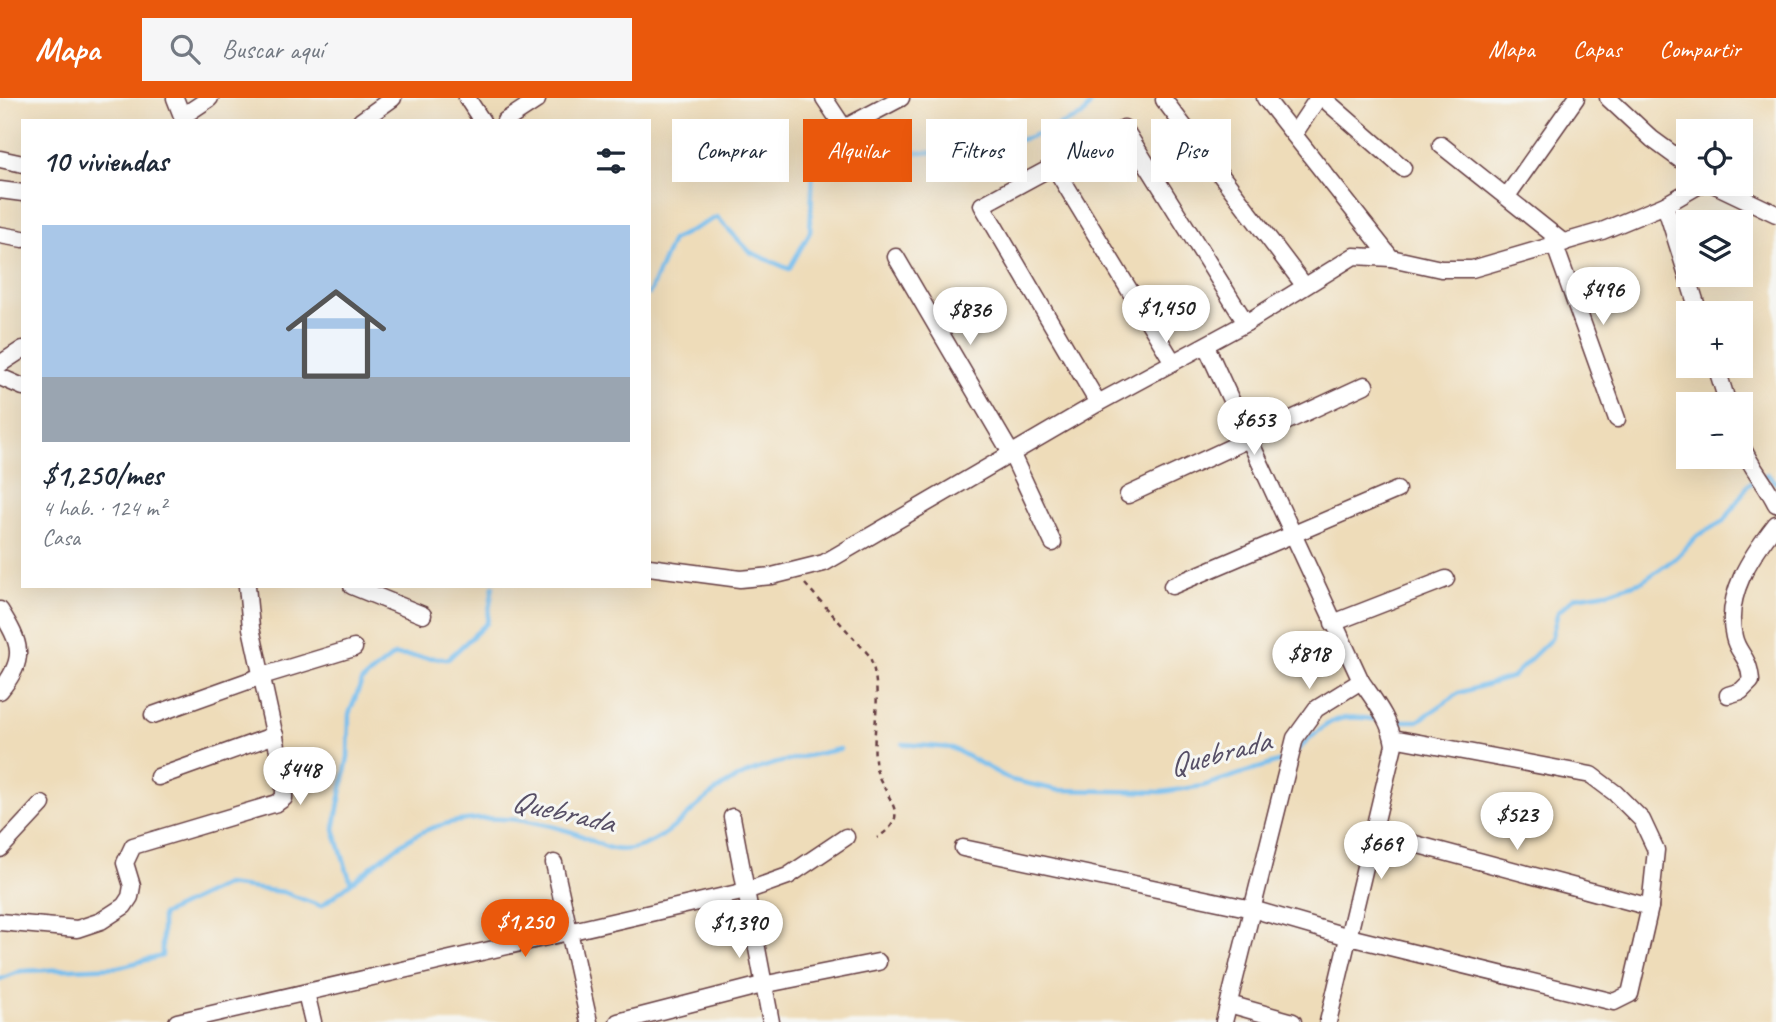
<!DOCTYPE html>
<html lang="es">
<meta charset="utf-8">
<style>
:root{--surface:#fff;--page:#f6f6f7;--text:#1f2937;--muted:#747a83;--line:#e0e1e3;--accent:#ea580c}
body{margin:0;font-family:Caveat,sans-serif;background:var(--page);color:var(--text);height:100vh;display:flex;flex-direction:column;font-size:26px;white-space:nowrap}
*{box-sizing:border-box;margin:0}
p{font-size:23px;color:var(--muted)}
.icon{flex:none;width:38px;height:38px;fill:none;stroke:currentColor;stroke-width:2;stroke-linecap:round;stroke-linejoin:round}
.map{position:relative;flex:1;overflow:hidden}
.sheet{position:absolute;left:21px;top:21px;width:630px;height:469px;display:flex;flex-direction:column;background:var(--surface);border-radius:0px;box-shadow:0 7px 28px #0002}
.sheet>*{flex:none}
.top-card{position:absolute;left:672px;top:21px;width:665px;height:63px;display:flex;gap:14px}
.fabs{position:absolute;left:1676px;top:21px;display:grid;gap:14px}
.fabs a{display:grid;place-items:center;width:77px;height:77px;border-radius:0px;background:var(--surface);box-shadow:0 7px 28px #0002;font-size:35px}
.price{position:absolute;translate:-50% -60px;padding:0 16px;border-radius:24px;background:#fff;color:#222;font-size:23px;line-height:46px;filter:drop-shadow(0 2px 4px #0008)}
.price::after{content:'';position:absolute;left:50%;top:42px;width:21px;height:16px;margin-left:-10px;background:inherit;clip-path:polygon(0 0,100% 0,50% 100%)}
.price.selected{background:var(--accent);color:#fff}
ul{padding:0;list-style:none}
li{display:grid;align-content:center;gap:14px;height:371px;padding:0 21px}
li+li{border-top:2px solid var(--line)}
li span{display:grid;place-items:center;height:217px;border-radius:0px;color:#555}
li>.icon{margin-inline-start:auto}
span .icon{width:126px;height:126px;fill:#fffc;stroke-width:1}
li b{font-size:30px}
h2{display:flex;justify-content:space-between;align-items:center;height:84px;padding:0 21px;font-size:30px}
.chip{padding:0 24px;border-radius:0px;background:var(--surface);box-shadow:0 7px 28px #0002;font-size:24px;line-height:63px}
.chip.selected{background:var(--accent);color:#fff}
header{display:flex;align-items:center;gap:42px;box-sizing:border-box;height:98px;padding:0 35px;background:var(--accent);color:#fff}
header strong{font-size:33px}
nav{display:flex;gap:38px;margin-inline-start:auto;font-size:24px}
.search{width:490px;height:63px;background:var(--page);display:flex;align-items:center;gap:18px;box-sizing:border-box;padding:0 24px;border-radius:0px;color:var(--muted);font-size:26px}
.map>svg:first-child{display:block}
</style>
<header>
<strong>Mapa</strong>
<div class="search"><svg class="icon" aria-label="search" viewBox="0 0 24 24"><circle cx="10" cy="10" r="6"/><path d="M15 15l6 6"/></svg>Buscar aquí</div>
<nav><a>Mapa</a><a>Capas</a><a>Compartir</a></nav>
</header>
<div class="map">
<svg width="1776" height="924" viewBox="0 0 1776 924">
<rect width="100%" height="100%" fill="#f6f6f2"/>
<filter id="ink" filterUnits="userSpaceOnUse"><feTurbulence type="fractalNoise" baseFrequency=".0143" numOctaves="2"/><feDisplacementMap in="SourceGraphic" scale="14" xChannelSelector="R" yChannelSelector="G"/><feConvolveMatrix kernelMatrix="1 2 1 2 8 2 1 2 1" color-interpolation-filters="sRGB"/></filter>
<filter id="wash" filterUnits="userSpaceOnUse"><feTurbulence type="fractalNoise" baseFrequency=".00686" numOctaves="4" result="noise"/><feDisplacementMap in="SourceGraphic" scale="28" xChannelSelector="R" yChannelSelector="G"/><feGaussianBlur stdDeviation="1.57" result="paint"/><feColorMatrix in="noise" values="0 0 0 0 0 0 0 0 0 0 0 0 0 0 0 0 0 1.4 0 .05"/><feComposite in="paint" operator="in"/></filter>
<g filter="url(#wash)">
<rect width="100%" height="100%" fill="#eedcb9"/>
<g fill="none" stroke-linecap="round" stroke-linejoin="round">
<g stroke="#76beee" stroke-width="4.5">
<polyline points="649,196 672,142 717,119 750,154 789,171 810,134 813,74 831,58 889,54 967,55 1027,40 1082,18 1095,0"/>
<polyline points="1764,378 1767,376 1776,385"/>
<polyline points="1392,623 1418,623 1459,595 1512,579 1551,541 1558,514 1575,499 1608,494 1643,483 1677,459 1697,438 1725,422 1748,387 1756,382"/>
<polyline points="903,646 952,650 1011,682 1057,692 1162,694 1203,688 1284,662"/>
<path d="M1297,653C1329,622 1334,615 1380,622"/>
<path d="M351,785C369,771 387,755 406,743C453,712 521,717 572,734C598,743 611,759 642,748C677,735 696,703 728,685C762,665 803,659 840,651"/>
<polyline points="0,881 21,873 119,869 162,858 162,817 225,787 283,794 321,808 351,785 334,731 348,659 349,616 362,583 394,557 448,561 487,525 493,488"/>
</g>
</g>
</g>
<g filter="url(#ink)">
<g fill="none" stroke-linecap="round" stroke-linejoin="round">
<defs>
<g id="minor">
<polyline points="175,0 184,23"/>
<polyline points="467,0 482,23"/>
<polyline points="824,0 844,30 901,0"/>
<polyline points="1265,0 1391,160"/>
<polyline points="1323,0 1403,70"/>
<polyline points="1608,0 1652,41 1689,68"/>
<polyline points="1164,2 1304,187"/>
<polyline points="183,18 210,0"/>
<polyline points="361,23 393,0"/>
<polyline points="505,23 537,2"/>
<polyline points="1124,30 1246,225"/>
<polyline points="1294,36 1318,0"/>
<polyline points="1441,47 1564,145"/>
<polyline points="0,61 23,66"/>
<polyline points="1713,86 1776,116"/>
<polyline points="0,92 23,95"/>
<polyline points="1507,98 1576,0"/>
<polyline points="1665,107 1699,215"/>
<polyline points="0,137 23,141"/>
<polyline points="1555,148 1617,321"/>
<polyline points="896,159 1012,357 1053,445"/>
<path d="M1206,248L1361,583C1374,602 1391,623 1394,647L1328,924"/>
<polyline points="0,266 23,251"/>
<polyline points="1716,268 1728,306"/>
<polyline points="0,279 23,289"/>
<polyline points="1098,305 982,107 1054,68 1173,264"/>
<path d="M1741,346C1750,369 1766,385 1776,406"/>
<polyline points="1128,397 1365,287"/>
<polyline points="649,469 740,481 772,478 824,465 1098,305 1246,225 1354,158 1391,160 1441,171 1472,171 1602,133 1665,107 1701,86"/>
<polyline points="352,488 423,517"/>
<polyline points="1172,488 1397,392"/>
<path d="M0,512C21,546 27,560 0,593"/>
<polyline points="1333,525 1446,481"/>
<path d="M1728,597L1741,593L1751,583C1749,557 1738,557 1734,539C1724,497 1751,458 1776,426"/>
<polyline points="153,617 262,578 354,550"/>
<polyline points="158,679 275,637"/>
<polyline points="732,719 771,924"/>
<polyline points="1374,735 1650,809"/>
<polyline points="963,750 1252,811 1349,839 1614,904 1630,896 1650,809 1656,752 1642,722 1615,695 1591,677 1393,640"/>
<polyline points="0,751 42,706"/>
<polyline points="554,765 589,924"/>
<polyline points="0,824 77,831 101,823 124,808 130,799 132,788 125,765 133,748 277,705 284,700 284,680 251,530 247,488"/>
<polyline points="306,895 313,924"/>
<polyline points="1229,906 1293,924"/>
<polyline points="177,924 746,793 788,778 846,739"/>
<polyline points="618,924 762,887 878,864"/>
<polyline points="1224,924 1295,640 1316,611 1361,583"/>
</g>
</defs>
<use href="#minor" stroke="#633b40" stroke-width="19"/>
<path stroke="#633b40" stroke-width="2.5" stroke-dasharray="5 5" stroke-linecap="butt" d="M805,486L869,557C885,594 870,632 876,670C879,686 898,707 895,720C892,730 885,734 877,740"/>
<use href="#minor" stroke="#fff" stroke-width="16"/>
</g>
</g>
<g text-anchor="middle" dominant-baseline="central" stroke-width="6" stroke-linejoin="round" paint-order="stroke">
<g font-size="32" font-style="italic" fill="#574f66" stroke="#f6f6f2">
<text transform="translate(1219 655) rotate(-15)">Quebrada</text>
<text transform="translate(563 713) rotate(13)">Quebrada</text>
</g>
</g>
</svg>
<div class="fabs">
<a><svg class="icon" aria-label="locate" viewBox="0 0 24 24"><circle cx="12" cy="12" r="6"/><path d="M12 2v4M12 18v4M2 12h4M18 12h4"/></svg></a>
<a><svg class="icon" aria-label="layers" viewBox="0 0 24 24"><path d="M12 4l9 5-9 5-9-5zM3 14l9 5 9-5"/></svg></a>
<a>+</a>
<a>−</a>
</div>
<b class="price" style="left:1603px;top:229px">$496</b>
<b class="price" style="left:1166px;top:247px">$1,450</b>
<b class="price" style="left:970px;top:249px">$836</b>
<b class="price" style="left:1254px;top:359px">$653</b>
<b class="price" style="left:1309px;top:593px">$818</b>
<b class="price" style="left:300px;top:709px">$448</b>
<b class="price" style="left:1517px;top:754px">$523</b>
<b class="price" style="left:1381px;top:783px">$669</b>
<b class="price selected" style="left:525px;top:861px">$1,250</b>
<b class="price" style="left:739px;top:862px">$1,390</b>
<div class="top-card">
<a class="chip">Comprar</a>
<a class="chip selected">Alquilar</a>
<a class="chip">Filtros</a>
<a class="chip">Nuevo</a>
<a class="chip">Piso</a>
</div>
<section class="sheet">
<h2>10 viviendas<svg class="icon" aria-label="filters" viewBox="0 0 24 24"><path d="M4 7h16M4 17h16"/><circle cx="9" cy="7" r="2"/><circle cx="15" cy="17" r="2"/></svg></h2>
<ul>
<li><span style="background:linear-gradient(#a9c7e8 70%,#9aa5b1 0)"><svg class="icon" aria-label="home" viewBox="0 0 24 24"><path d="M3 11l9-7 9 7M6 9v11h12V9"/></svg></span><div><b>$1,250/mes</b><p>4 hab. · 124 m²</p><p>Casa</p></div></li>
</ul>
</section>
</div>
